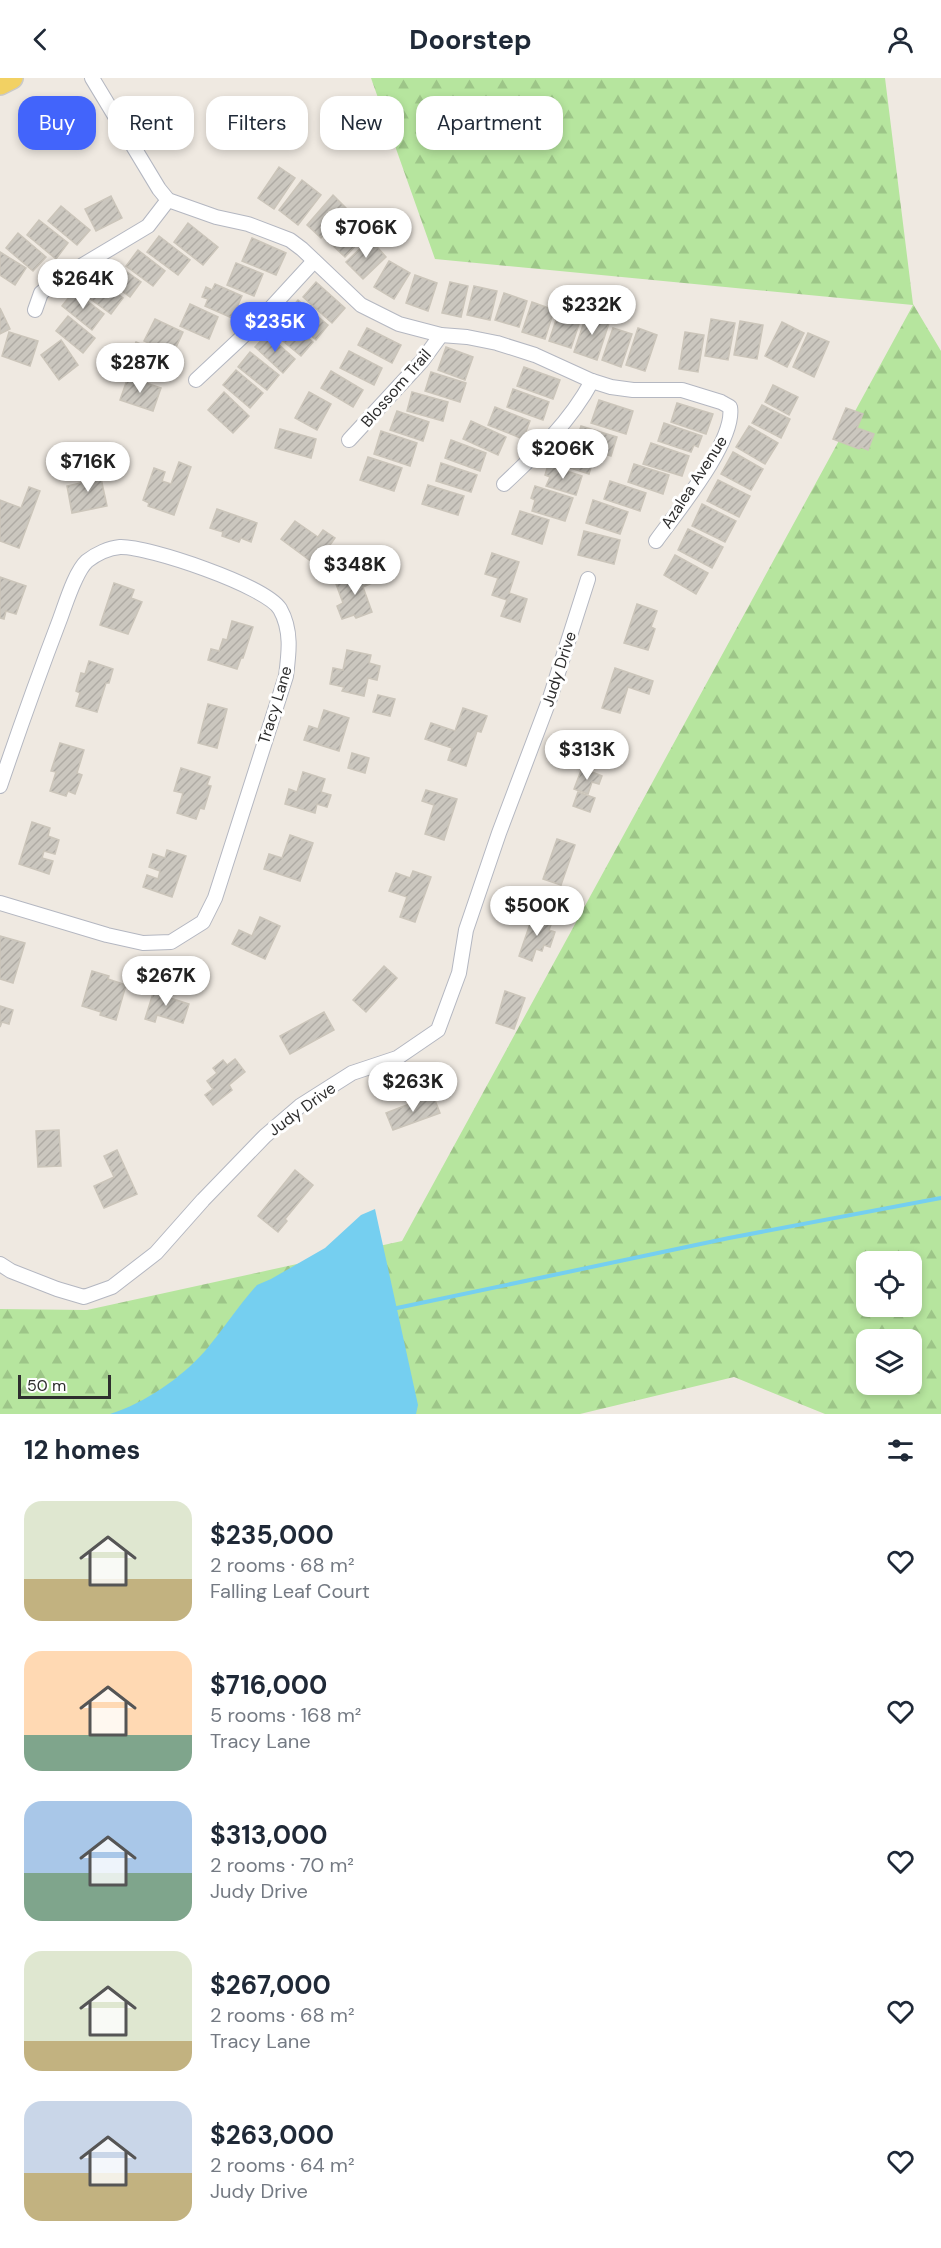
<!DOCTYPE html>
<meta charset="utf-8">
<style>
:root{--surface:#fff;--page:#f2f2f3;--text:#1f2937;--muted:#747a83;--accent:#4264fb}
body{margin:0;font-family:"DM Sans",sans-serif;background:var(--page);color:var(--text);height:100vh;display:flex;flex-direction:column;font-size:22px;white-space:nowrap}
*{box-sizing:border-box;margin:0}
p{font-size:20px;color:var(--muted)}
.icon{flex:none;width:33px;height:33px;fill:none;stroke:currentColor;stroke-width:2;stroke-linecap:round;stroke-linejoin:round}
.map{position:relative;height:1336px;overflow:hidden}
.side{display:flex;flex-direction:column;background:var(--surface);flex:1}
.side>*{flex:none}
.hud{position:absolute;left:18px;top:18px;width:600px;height:54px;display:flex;gap:12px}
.fabs{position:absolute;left:856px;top:1173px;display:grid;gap:12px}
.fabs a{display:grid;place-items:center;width:66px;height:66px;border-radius:12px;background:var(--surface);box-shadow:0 3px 9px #0003;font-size:30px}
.scale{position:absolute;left:18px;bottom:15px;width:93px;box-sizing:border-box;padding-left:6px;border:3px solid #2e2e2e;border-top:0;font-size:16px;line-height:21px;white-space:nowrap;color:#2e2e2e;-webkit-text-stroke:4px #fff;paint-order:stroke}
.price{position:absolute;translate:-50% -51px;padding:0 14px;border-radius:21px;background:#fff;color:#222;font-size:20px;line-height:39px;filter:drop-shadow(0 2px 3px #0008)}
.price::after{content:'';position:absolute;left:50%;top:36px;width:18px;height:14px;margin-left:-9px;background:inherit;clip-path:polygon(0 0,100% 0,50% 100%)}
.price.on{background:var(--accent);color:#fff}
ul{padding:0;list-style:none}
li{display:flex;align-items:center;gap:18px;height:150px;padding:0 24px}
li span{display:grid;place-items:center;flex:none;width:168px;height:120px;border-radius:18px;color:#555}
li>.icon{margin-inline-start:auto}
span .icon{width:72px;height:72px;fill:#fffc;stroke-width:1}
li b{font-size:26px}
h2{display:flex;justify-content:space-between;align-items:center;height:72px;padding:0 24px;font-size:26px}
.pill{padding:0 21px;border-radius:18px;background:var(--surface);box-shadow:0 3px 9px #0003;font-size:21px;line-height:54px}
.pill.on{background:var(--accent);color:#fff}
header{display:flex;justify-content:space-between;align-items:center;height:78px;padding:0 24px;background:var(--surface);font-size:27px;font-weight:700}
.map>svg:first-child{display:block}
</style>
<header><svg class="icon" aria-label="back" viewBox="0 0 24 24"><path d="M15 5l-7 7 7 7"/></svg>Doorstep<svg class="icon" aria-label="person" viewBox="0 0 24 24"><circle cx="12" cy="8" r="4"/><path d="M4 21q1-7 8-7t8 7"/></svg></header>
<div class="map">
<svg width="941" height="1336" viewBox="0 0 941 1336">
<defs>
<pattern id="forest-firs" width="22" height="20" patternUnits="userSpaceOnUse" patternTransform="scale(1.5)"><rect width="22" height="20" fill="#b6e59e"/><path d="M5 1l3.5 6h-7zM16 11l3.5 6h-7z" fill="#9dc588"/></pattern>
<pattern id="building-hatch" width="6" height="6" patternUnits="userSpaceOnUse" patternTransform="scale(1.5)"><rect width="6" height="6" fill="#cbc7bf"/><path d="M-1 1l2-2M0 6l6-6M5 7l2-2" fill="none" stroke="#afaba4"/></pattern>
</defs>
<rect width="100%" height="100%" fill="#efe9e1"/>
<path fill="url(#forest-firs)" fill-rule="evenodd" d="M371,0H885L913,226L941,273V1336H825L734,1299L580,1336H0V1231L87,1232L402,1163L913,227L435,181ZM867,1184H912V1228H867ZM867,1262H912V1306H867Z"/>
<path fill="#75cff0" d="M375,1131L418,1327L416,1336H110C145,1325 181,1300 205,1273C223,1252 238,1228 257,1207L271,1201L325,1170L361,1137Z"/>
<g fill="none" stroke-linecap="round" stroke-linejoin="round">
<polyline stroke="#75cff0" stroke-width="4" points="397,1230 729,1160 941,1120"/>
</g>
<g fill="url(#building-hatch)" stroke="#cbc5ba" stroke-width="1.5">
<polygon points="279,89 295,100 274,131 258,120"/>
<polygon points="302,102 321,117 298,147 279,132"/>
<polygon points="333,117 347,131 321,160 307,147"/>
<polygon points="111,118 122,140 96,153 85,131"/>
<polygon points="61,128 90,152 77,167 48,143"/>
<polygon points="349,141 366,157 345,179 328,163"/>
<polygon points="39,142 68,165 56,181 27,157"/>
<polygon points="188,145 218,169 203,187 174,164"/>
<polygon points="18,155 46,179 33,193 6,170"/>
<polygon points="159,158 190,182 178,197 147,174"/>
<polygon points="252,160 286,175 276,197 242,183"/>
<polygon points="370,161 386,179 363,201 346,184"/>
<polygon points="138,172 165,193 153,208 126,188"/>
<polygon points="0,174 26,190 15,207 0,197"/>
<polygon points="389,183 410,195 394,221 374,209"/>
<polygon points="113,184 141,204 130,219 103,199"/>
<polygon points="236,185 263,196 254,218 227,207"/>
<polygon points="415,197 437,205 428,233 406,225"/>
<polygon points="93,198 123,220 111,236 81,214"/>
<polygon points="316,204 345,230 332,245 303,219"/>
<polygon points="450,204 468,208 461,239 442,235"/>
<polygon points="215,206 242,218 232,240 205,228 208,221 202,219 206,209 212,212"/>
<polygon points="474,208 497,213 490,242 467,237"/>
<polygon points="74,213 104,236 92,252 62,228"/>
<polygon points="504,215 527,223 519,249 495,242"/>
<polygon points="298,222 328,247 316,262 286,236"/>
<polygon points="532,224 554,232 545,261 522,254"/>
<polygon points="190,226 218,239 209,261 180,248"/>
<polygon points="561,227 583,234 571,270 549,263"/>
<polygon points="0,230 10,251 0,256"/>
<polygon points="587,235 610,242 597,282 574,274"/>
<polygon points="68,238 95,260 83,275 56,253"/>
<polygon points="284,240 313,264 301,278 272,254"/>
<polygon points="155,241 183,254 173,276 144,263"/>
<polygon points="711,241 735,245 728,282 705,278"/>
<polygon points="740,243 763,247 757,281 734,277"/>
<polygon points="782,244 804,255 787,289 765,278"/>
<polygon points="367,250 401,267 392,285 358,267"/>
<polygon points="613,250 632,256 621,289 602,282"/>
<polygon points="638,250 657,257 645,293 626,287"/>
<polygon points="9,254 38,263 30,288 2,278"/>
<polygon points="685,254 704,257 698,294 679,291"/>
<polygon points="808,255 829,264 814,299 793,289"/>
<polygon points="267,256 295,281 283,295 255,269"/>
<polygon points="61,262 78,287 59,302 41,277"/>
<polygon points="136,264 171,279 163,301 127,287"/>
<polygon points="446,269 473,279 465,302 438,292"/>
<polygon points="349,273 382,290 374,307 340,290"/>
<polygon points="250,274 279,297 267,312 238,289"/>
<polygon points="524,289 560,302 553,321 517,308"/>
<polygon points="236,292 263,315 250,330 223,307"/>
<polygon points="331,293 363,312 353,329 321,310"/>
<polygon points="431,294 466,305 460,324 425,313"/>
<polygon points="128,299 161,310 153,333 120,322"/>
<polygon points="773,307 798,319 789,337 765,324"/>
<polygon points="513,311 549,324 543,342 507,329"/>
<polygon points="224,314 249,338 233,355 208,332"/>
<polygon points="309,314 331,326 317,352 295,340"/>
<polygon points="412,314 448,324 443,343 407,333"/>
<polygon points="599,322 633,333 626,356 591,345"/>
<polygon points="677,325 713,336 706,356 671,344"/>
<polygon points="762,327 790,341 781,360 752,345"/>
<polygon points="495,329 530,343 523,361 488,347"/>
<polygon points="846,330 863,336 857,350 874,356 868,372 861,369 859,371 833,361"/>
<polygon points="397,333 429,344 423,363 390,352"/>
<polygon points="471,343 506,359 498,377 463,361"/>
<polygon points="664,345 702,358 698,369 694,367 691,374 658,363"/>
<polygon points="581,348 617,359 611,378 575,366"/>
<polygon points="749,348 778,365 765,386 736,369"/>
<polygon points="280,351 316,361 311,380 275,370"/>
<polygon points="381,353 417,365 410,388 374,376"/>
<polygon points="451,362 486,375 480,393 445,380"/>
<polygon points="651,365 689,378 682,398 643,386"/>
<polygon points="564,366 595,376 589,396 558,386"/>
<polygon points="733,374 763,391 751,412 721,396"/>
<polygon points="368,379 402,390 394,413 360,402"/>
<polygon points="179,384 191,389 174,437 148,428 149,425 143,422 154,390 165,394 162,403 171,406"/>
<polygon points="441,385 477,397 471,414 436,403"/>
<polygon points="634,386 669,397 663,416 628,404"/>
<polygon points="548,387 582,398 576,417 546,408 550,399 545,397"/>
<polygon points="99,391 107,428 72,435 67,408 85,404 83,394"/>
<polygon points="718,402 750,418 739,439 707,423"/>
<polygon points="610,403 646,415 640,433 604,421"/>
<polygon points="428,407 464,418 458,437 422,426"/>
<polygon points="535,408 573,420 565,443 532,433 535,422 531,420"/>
<polygon points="29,409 40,413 19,470 0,463 0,422 21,430"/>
<polygon points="593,422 628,434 620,456 586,445"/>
<polygon points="702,426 736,443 725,464 692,448"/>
<polygon points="217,431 257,445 251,464 241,460 239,464 222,458 223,454 210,450"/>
<polygon points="520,433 549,442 542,466 512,456"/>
<polygon points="295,443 318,459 323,452 335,460 316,487 281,461"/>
<polygon points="688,451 723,469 712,490 678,472"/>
<polygon points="584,453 620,462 614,486 578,477"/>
<polygon points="492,475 519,484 509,515 527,521 520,544 501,538 507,522 492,517 498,500 485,496"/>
<polygon points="675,477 708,495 696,516 664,497"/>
<polygon points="370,493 374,504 363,509 372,534 356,540 354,537 342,541 337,528 343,525 336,506"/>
<polygon points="0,499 26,508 16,536 6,533 4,541 0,540"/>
<polygon points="114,505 134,512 131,520 142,524 128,556 100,547"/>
<polygon points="637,526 657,533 651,549 655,551 648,572 624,565"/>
<polygon points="232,543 253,549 243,580 241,580 237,591 208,582 211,571 219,573 223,561 227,562"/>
<polygon points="347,572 371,577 369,585 380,588 377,602 368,600 364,618 342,613 344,609 330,606 333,590 343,592"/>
<polygon points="89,583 113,591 109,605 106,605 97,634 76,628 80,615 76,613 81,595 85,596"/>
<polygon points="615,590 653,603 649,616 628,609 620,635 602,630"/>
<polygon points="378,617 395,621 390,638 373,634"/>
<polygon points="208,626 227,631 217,670 198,665"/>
<polygon points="463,630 487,638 481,654 477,653 466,688 448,682 452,670 425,661 431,645 455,653"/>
<polygon points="324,632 349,640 339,673 304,662 309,648 318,651"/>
<polygon points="60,665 84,672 77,695 82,697 75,716 68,713 66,718 50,713 56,694 51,693"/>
<polygon points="352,675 369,680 365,695 348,690"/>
<polygon points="181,690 210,699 207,707 211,708 204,731 200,730 196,741 177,735 183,715 174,713"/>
<polygon points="582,690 602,698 599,706 592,704 588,716 574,711"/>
<polygon points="303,694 325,701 321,714 331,717 327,729 317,726 315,735 285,726 289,711 297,714"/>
<polygon points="426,712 457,721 444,762 425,756 434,727 422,723"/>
<polygon points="578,714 595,720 590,734 573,728"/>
<polygon points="32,744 50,750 48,758 59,762 55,776 44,773 42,780 53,783 49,796 19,786"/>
<polygon points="290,757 313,765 300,803 264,791 269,776 282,780"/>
<polygon points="557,761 575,767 561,807 543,801"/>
<polygon points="167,772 186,778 172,819 143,809 147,797 158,801 160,793 149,789 153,776 165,780"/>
<polygon points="413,793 431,799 415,844 400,839 407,819 389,813 396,795 410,800"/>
<polygon points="533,837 552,844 549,852 555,854 550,869 544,867 542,873 536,871 532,883 519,878"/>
<polygon points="260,839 280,848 265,881 232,866 239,852 252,858"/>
<polygon points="0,858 25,865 13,905 0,901"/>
<polygon points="384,888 397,900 366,934 353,922"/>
<polygon points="92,893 109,898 108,901 126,907 116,942 100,937 101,934 82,928"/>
<polygon points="155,909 169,913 167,919 189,926 183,945 157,937 155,944 145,941"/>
<polygon points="505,913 525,920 514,951 496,945"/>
<polygon points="0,928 13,932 9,946 2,944 0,949"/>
<polygon points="324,934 334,952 290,976 280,958"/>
<polygon points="235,981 245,994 229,1007 232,1012 213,1027 205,1017 213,1011 207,1003 217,995 213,990 223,982 227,987"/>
<polygon points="433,1017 440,1035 393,1052 386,1035"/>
<polygon points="59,1052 61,1088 38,1089 36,1053"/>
<polygon points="117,1072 137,1116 104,1130 94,1108 114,1099 104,1078"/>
<polygon points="295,1092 313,1107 285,1141 287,1143 278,1154 258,1138"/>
</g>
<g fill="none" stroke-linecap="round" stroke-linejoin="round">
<defs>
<g id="minor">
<path d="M92,0L159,111L168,122L216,139L248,146L290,162L302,171L361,227L399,246L441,257L467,259L497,265L535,277L592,303L611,309L633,312H682L721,324L730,329C736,363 676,435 656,463"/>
<polyline points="35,232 41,215 56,203 148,148 168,122"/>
<polyline points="196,302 257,245 314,183"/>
<polyline points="349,362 422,283 441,257"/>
<path d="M504,406C537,375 570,344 592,303"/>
<path d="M0,708C19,652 39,596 60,541C66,525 75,494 87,483C96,476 109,470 120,469C148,468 266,508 280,531C292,552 289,575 286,598L215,820L203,844L171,864L143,865L107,857L0,825"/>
<polyline points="0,1186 11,1193 57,1211 84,1219 112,1209 156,1175 203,1122 265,1058 300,1028 352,995 397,980 438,952 459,895 466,852 499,755 550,620 588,501"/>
</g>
<polyline id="primary" points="0,6 12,0"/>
</defs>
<use href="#minor" stroke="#b4b7c1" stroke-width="16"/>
<use href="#primary" stroke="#c9c9c9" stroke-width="24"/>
<use href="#minor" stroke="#fff" stroke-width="14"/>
<use href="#primary" stroke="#f2d163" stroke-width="21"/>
</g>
<g text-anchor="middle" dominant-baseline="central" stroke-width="6" stroke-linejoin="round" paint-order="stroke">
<g font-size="16" fill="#2e2e2e" stroke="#fff">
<text transform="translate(396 310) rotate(-49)">Blossom Trail</text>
<text transform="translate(694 404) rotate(-57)">Azalea Avenue</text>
<text transform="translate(559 591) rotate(-72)">Judy Drive</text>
<text transform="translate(275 627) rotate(-73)">Tracy Lane</text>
<text transform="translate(302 1031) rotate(-36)">Judy Drive</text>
</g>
</g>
</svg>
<div class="fabs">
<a><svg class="icon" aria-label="locate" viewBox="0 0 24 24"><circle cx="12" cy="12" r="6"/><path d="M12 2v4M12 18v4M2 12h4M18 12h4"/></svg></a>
<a><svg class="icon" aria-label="layers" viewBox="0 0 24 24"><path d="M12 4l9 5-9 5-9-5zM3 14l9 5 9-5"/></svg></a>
</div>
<div class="scale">50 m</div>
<b class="price" style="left:366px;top:181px">$706K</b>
<b class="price" style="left:83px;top:232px">$264K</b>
<b class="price" style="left:592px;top:258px">$232K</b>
<b class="price on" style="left:275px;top:275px">$235K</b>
<b class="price" style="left:140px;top:316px">$287K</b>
<b class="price" style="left:563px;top:402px">$206K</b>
<b class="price" style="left:88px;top:415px">$716K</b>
<b class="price" style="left:355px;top:518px">$348K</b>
<b class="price" style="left:587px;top:703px">$313K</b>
<b class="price" style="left:537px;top:859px">$500K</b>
<b class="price" style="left:166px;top:929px">$267K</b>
<b class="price" style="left:413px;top:1035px">$263K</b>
<div class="hud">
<a class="pill on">Buy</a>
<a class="pill">Rent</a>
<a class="pill">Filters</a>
<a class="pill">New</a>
<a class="pill">Apartment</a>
</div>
</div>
<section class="side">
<h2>12 homes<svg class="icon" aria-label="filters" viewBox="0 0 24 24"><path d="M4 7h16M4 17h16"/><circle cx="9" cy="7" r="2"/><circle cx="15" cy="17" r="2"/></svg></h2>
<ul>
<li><span style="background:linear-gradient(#dfe7d0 65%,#c2b280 0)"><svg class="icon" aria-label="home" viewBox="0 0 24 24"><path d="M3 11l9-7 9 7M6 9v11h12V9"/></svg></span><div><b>$235,000</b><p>2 rooms · 68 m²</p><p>Falling Leaf Court</p></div><svg class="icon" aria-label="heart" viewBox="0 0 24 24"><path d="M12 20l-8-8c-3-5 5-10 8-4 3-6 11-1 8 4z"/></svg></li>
<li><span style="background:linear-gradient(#ffd9b3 70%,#7fa58c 0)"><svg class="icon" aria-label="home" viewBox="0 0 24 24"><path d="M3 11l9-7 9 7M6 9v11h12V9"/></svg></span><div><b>$716,000</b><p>5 rooms · 168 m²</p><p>Tracy Lane</p></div><svg class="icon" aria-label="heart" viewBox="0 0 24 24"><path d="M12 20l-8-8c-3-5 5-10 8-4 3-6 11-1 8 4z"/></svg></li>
<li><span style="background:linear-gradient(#a9c7e8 60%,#7fa58c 0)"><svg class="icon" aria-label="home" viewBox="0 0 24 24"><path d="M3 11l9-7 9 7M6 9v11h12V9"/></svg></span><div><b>$313,000</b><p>2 rooms · 70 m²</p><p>Judy Drive</p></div><svg class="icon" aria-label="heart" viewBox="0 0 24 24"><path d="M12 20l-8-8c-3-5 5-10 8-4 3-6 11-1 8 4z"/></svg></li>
<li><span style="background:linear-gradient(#dfe7d0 75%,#c2b280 0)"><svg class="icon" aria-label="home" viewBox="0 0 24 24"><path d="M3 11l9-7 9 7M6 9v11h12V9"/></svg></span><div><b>$267,000</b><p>2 rooms · 68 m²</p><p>Tracy Lane</p></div><svg class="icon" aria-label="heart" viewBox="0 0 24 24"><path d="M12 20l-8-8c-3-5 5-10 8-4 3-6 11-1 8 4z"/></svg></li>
<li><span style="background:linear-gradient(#c9d6e8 60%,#c2b280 0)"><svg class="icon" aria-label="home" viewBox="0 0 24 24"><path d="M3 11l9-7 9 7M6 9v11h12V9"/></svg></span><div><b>$263,000</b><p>2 rooms · 64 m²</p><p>Judy Drive</p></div><svg class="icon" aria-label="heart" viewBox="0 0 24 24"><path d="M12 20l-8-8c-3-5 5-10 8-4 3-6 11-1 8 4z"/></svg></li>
</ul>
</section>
